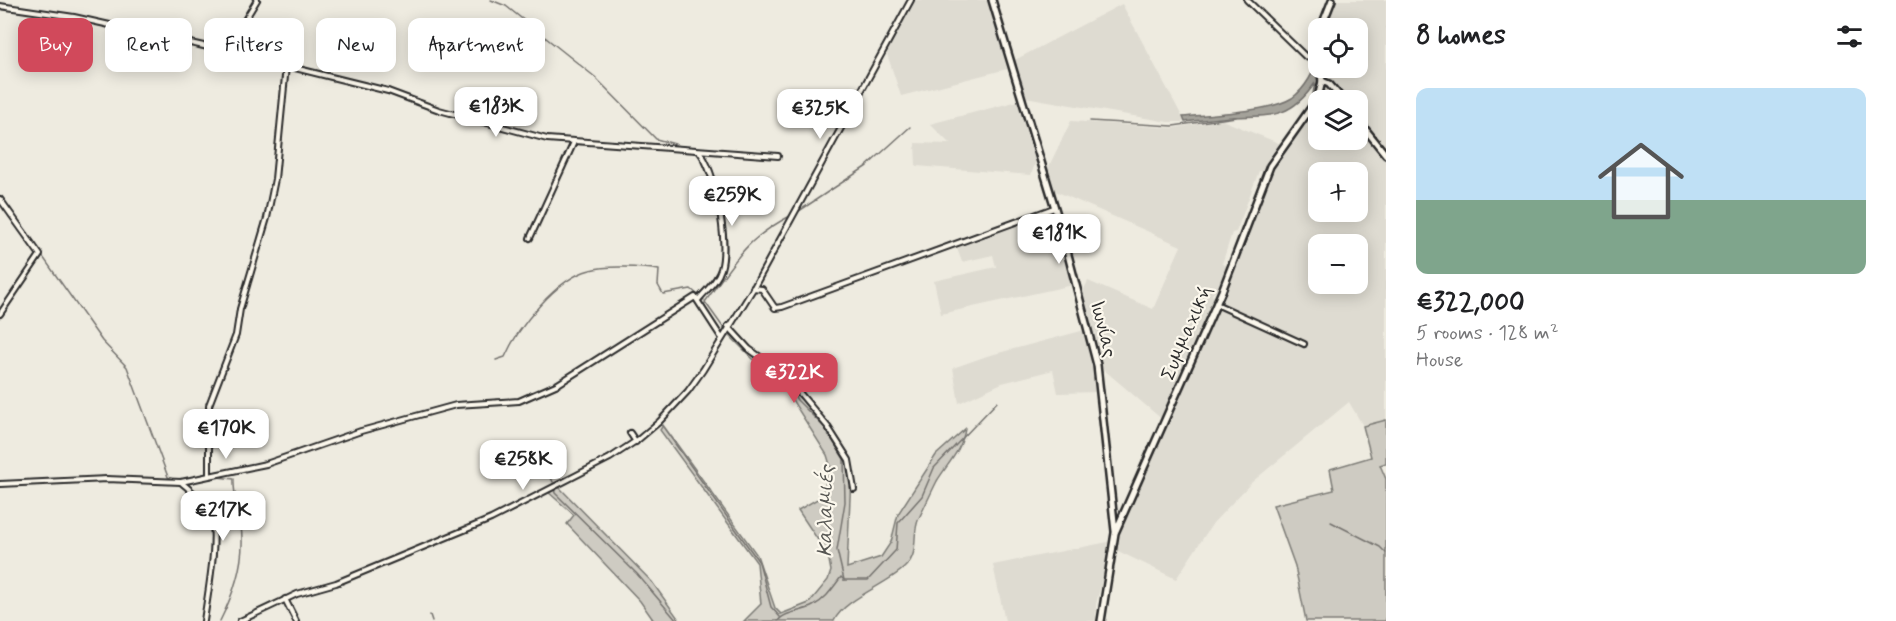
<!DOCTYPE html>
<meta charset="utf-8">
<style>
:root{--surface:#fff;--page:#f2f2f2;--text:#202124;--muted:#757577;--accent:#d1495b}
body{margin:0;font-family:Mynerve,sans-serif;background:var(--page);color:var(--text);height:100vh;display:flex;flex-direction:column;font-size:22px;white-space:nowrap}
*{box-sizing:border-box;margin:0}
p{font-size:20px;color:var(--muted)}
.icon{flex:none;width:33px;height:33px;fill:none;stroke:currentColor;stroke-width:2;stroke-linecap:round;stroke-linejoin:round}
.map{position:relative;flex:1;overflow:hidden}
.drawer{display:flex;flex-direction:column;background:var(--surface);width:510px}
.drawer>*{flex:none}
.top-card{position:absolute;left:18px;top:18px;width:570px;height:54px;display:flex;gap:12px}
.tools{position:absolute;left:1308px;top:18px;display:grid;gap:12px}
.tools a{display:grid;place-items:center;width:60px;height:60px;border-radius:12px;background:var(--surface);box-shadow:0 3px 15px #0003;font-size:30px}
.price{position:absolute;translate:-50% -51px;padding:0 14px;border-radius:12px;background:#fff;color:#222;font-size:20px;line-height:39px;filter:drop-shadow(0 2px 3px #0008)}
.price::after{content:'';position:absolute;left:50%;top:36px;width:18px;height:14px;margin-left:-9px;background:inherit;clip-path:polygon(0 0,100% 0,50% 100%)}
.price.active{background:var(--accent);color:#fff}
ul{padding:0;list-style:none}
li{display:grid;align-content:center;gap:12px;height:318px;padding:0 30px}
li span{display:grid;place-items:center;height:186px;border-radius:12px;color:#555}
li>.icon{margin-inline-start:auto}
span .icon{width:108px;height:108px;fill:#fffc;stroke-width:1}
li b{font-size:26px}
h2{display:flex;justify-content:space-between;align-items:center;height:72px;padding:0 30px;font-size:26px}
.chip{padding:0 21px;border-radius:12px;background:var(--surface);box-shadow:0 3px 15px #0003;font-size:21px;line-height:54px}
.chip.active{background:var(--accent);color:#fff}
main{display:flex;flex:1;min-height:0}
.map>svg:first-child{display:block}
</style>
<main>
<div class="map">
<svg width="1386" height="621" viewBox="0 0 1386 621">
<rect width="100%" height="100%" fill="#eeebe0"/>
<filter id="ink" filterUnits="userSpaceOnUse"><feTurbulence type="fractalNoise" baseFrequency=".0167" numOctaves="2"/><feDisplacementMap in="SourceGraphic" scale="12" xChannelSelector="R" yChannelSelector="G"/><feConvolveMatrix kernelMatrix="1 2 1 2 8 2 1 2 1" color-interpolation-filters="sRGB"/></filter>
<g filter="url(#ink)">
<g fill="#dedbd1" fill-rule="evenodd">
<polygon points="915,0 988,0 1007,69 901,96 886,51"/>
<path d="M1334,0H1386V420L1363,426L1349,402L1252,482L1213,523L1176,579L1116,550L1117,535L1228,285L1279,156L1311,118L1318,104V140H1358V100H1320L1325,80L1323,68H1358V28H1323ZM1318,172H1358V212H1318ZM1318,244H1358V284H1318Z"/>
<polygon points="1122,4 1185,122 1168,122 1025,97 1018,67 1013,61"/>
<polygon points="1018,101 1036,161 1031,175 916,166 915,143 950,144 930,124"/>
<polygon points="1222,120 1281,144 1271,154 1264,171 1259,171 1236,232 1232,233 1222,264 1227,266 1217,290 1212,294 1214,298 1164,421 1103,369 1082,293 1088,281 1153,309 1181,246 1053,190 1047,170 1071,121 1173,128"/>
<polygon points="1053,211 1073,285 941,314 934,281 996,267 993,255 962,262 956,246"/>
<polygon points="1085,330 1100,392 1058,393 1053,370 1002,383 959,403 953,368 987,356"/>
<polygon points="1108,542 1106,566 1096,604 1096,621 1005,621 993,565"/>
</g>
<g fill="#cecbc2" stroke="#7c7b76" stroke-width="1.5">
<path d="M729,330L755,357L775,369L825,427L846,460L851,475L847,568L881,557L891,542L898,514L936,455L965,429C962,450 948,463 937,481C931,493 925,506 919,518C911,535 920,552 906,566C889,584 845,598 834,621H744L761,604L757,563L660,430L663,425L757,555L775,608L781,614L809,603L828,580L831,571L828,555L798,510L821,497L831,468L827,455L779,379L754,360L727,333Z"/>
<polygon points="1386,420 1386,463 1380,465 1386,479 1386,621 1306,621 1295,566 1273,505 1334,490 1330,469 1371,457 1363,426"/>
<polygon points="558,486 652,582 680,621 654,621 640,601 567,524 574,515 547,491"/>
</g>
<path fill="#a4a29a" stroke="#74726e" stroke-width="1.5" d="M1318,56C1319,71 1323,89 1311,104L1315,83C1291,118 1272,116 1233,117C1217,118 1201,120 1185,122L1183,117C1209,114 1270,112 1292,98C1305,89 1315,71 1318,56Z"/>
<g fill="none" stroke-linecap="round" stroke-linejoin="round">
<g stroke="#74726e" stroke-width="1.5">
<polyline points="491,0 506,6 595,77 656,139 675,144"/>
<polyline points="1090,121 1173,126 1236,117"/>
<polyline points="10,210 102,341 127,367 168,477 175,480"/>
<polyline points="796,213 867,166 910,127"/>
<path d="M739,341L725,330L705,302C735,261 745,239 792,215"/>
<polyline points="749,351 764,366 784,378 797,400 825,428 844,459 845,502 837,550 844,580"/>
<path d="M496,360L505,357C518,327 557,278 590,270C607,265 641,267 659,270L658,285L663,294L691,289L704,300"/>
<polyline points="661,424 759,562 771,607 780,617"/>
<polyline points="510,445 547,469 553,482"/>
<path d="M185,484L218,477L234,479C233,500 242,518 242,539C243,567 232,597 220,621"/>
<polyline points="554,488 555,493 637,574 677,621"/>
<polyline points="1331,522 1380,547 1386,553"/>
<polyline points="430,615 432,621"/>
<path d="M778,621C785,611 803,612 813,606C826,599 832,589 841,577L844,580H868L896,550L898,523L922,496L934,468L997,402"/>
</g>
<defs>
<g id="street">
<polyline points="1247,0 1306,57 1318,60"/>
<polyline points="0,6 74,17 226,51 257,0"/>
<polyline points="226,51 388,91 439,110 547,139 778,156"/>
<polyline points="0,199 40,255 0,314"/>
<polyline points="530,238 574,142"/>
<polyline points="753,288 762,289 775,308 782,307 1054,208"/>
<path d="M699,299C707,289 717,282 721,269C729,244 716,171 699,151"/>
<polyline points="1216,304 1304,344"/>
<polyline points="728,326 749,349 784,374 828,427 849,460 854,489"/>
<polyline points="630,433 636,442"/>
<polyline points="209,475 209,405 236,335 240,309 267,218 275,179 286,66"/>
<path d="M181,482C191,491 204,501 210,513C220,532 207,598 204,621"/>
<polyline points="0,484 107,479 181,482 266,464 361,431 456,405 519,401 558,384 695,297 721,337"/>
<polyline points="285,599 296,621"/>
<polyline points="240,621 297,594 336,583 491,519 610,458 639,439 659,422 688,391 703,370 753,289 911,0"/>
</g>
<g id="secondary">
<polyline points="992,0 1061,228 1097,365 1115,531"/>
<polyline points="1321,28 1332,0"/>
<polyline points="1318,40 1318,60"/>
<polyline points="1322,81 1329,84 1343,100"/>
<polyline points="1358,120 1386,155"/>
<polyline points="1101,621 1115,533 1222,291 1270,166 1318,98 1322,81 1320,68"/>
</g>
</defs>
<use href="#street" stroke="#2b2b2b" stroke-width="8"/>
<use href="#secondary" stroke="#2b2b2b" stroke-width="10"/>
<use href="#street" stroke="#fbf7ec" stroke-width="4"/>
<use href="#secondary" stroke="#fbf7ec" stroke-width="5"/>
</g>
</g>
<g text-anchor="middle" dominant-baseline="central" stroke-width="4.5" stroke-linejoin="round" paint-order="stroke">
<g font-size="20" fill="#2b2b2b" stroke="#fbf7ec">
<text transform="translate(1103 329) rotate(76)">Ιωνίας</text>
<text transform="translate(1187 333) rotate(-67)">Συμμαχική</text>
</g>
<g font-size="21" font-style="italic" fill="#555552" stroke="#fbf7ec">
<text transform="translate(826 511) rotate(-89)">Καλαμιές</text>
</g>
</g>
</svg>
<div class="tools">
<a><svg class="icon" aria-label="locate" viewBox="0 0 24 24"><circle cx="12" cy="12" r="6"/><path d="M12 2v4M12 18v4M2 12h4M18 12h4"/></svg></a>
<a><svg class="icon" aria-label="layers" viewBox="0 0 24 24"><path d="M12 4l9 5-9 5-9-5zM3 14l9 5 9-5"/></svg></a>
<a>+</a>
<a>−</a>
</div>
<b class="price" style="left:496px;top:138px">€183K</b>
<b class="price" style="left:820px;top:140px">€325K</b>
<b class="price" style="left:732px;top:227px">€259K</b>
<b class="price" style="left:1059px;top:265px">€181K</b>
<b class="price active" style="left:794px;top:404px">€322K</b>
<b class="price" style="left:226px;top:460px">€170K</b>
<b class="price" style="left:523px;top:491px">€258K</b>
<b class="price" style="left:223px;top:542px">€217K</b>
<div class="top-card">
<a class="chip active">Buy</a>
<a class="chip">Rent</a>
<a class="chip">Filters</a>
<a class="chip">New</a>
<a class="chip">Apartment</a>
</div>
</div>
<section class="drawer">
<h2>8 homes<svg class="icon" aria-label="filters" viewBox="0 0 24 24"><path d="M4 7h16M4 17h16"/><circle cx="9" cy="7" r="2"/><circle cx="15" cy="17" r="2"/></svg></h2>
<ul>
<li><span style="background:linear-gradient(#bfe0f5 60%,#7fa58c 0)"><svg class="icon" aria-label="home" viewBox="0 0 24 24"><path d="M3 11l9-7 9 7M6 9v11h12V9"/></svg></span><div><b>€322,000</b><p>5 rooms · 128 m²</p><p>House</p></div></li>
</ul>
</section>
</main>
